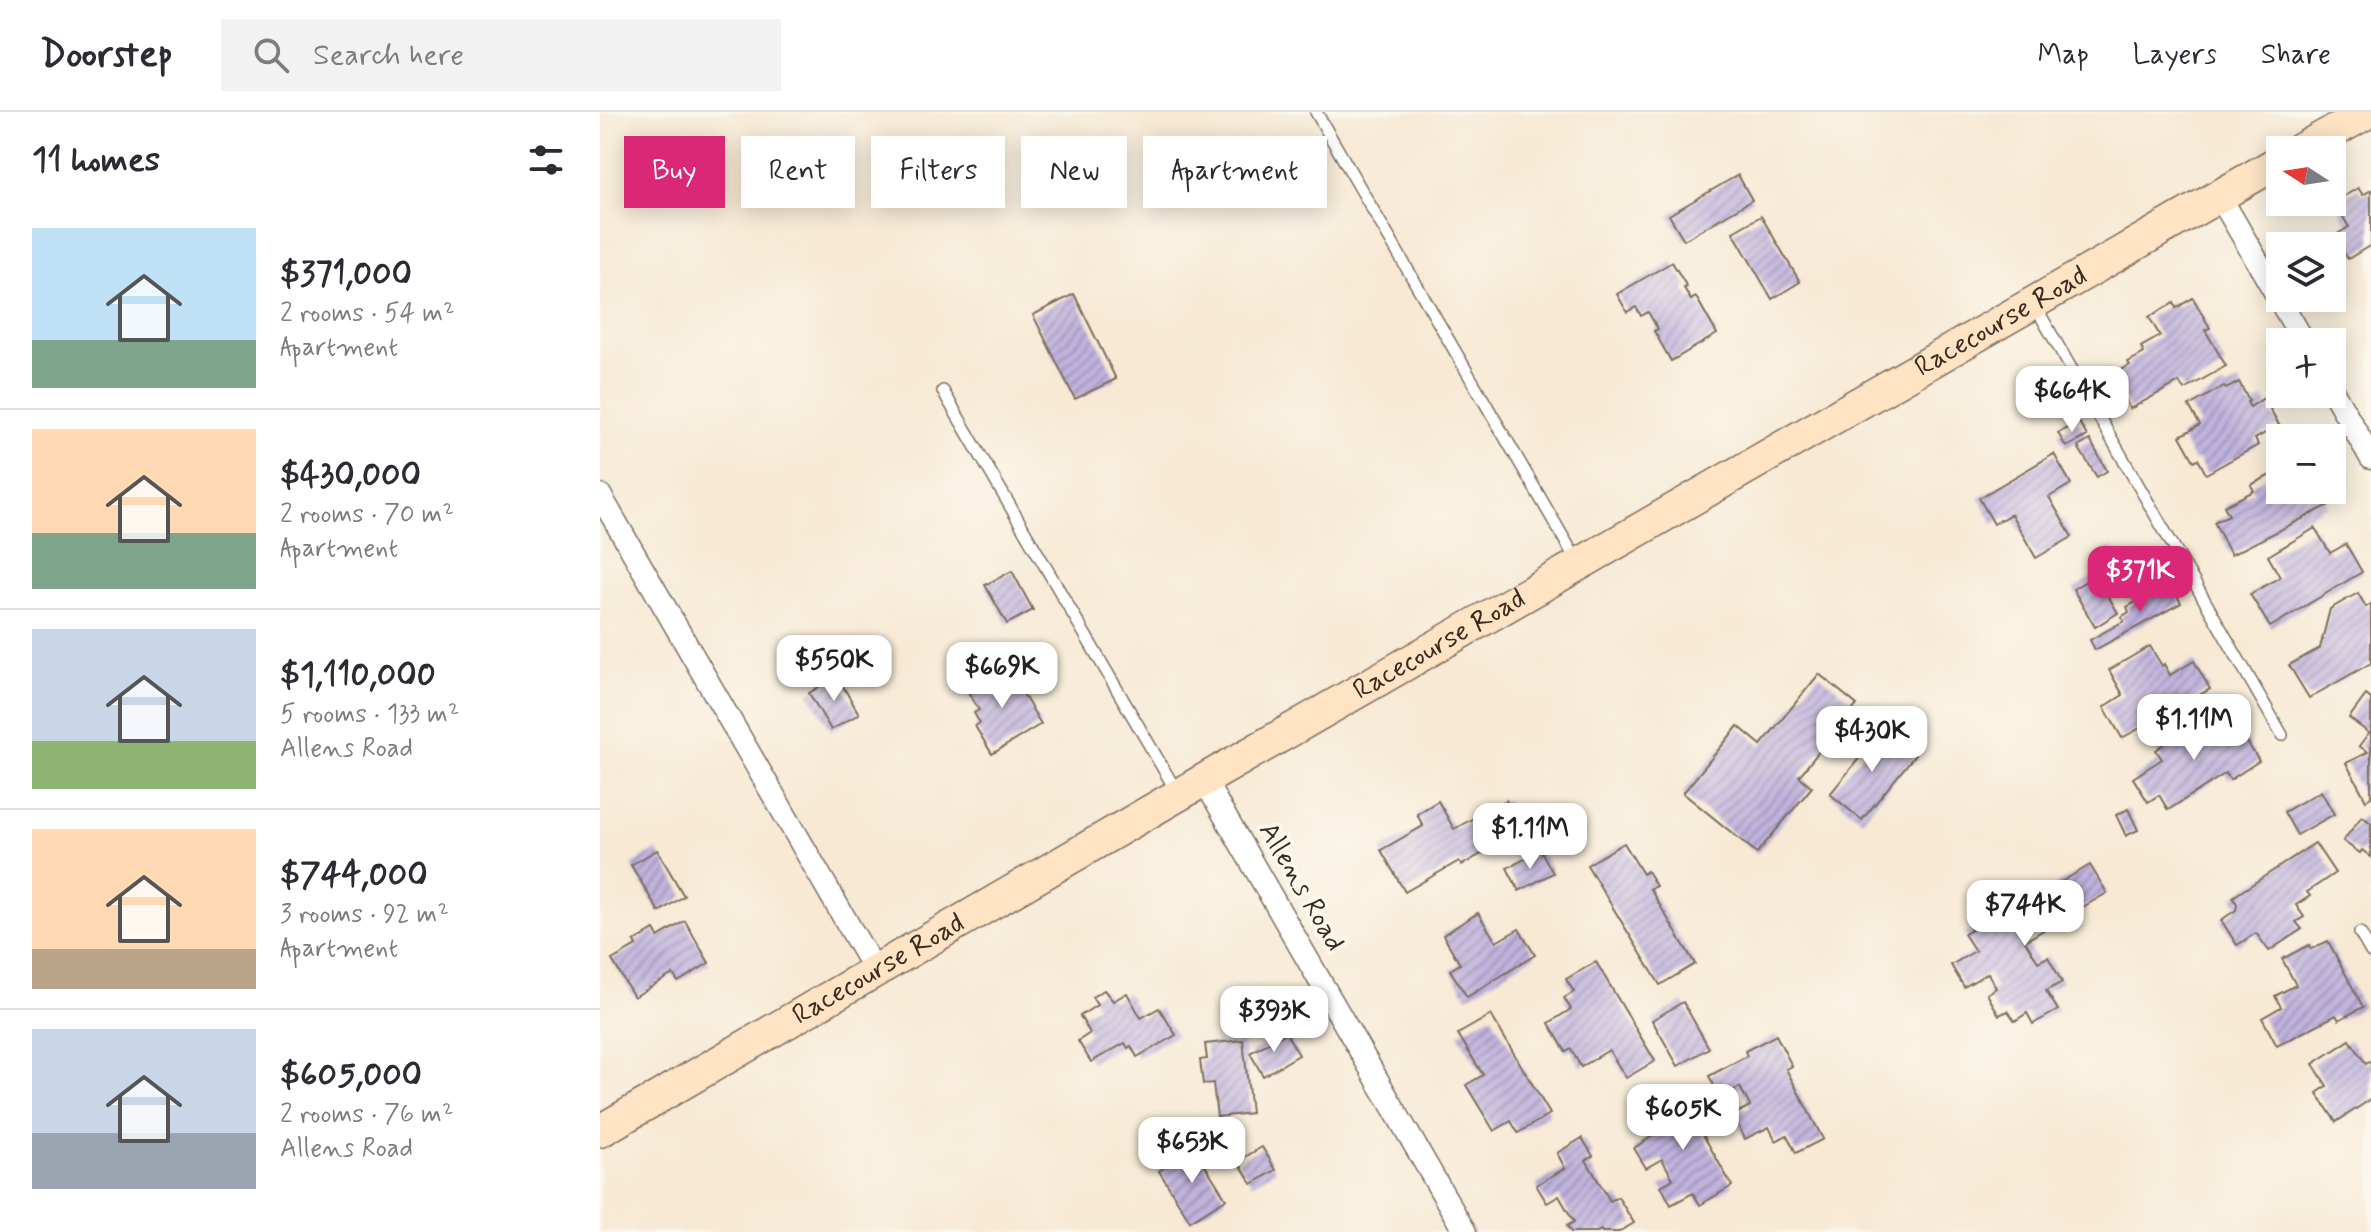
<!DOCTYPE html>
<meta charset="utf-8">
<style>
:root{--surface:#fff;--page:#f2f2f3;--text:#2b2b33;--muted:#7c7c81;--line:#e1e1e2;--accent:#db2777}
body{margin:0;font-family:Mynerve,sans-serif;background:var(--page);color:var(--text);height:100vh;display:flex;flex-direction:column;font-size:30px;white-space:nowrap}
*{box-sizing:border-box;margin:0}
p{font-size:26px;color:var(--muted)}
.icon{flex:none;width:44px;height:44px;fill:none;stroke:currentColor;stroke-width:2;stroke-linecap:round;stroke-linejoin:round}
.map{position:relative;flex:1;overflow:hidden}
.panel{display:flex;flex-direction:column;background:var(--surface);width:600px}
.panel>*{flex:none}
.top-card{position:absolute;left:24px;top:24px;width:760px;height:72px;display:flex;gap:16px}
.needle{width:52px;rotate:282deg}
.buttons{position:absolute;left:1666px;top:24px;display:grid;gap:16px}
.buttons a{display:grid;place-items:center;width:80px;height:80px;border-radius:0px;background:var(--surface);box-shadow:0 4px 20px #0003;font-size:40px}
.price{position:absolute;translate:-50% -68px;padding:0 18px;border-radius:16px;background:#fff;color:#222;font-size:26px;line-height:52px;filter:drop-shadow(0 2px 4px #0008)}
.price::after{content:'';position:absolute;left:50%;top:48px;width:24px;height:18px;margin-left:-12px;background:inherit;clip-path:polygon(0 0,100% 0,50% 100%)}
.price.on{background:var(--accent);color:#fff}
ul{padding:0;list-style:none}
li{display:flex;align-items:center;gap:24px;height:200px;padding:0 32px}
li+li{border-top:2px solid var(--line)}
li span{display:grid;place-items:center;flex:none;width:224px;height:160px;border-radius:0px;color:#555}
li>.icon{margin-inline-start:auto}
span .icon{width:96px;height:96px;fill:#fffc;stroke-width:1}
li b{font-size:34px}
h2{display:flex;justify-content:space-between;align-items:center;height:96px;padding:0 32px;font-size:34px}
.tag{padding:0 28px;border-radius:0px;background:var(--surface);box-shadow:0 4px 20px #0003;font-size:28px;line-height:72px}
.tag.on{background:var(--accent);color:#fff}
header{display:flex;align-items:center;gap:48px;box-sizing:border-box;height:112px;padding:0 40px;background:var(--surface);border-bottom:2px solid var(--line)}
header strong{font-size:38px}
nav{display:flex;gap:44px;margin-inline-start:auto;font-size:28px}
.search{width:560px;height:72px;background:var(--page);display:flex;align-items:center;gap:20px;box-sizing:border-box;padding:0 28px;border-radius:0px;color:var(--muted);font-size:30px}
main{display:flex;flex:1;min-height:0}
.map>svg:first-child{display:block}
</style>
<header>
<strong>Doorstep</strong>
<div class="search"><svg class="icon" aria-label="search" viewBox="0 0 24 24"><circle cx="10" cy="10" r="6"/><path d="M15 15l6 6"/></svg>Search here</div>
<nav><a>Map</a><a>Layers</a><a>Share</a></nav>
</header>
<main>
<section class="panel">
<h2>11 homes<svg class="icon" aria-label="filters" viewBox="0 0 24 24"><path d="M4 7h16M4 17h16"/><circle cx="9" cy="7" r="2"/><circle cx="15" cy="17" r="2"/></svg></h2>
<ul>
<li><span style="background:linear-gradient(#bfe0f5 70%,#7fa58c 0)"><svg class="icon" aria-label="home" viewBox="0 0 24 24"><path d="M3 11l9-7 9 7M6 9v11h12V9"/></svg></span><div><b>$371,000</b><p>2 rooms · 54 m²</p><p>Apartment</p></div></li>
<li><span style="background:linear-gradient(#ffd9b3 65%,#7fa58c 0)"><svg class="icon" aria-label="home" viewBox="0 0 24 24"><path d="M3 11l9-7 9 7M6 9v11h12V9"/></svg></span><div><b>$430,000</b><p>2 rooms · 70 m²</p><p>Apartment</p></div></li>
<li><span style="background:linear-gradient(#c9d6e8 70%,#8fb573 0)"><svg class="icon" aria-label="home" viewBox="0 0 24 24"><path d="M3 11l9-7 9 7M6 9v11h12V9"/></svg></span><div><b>$1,110,000</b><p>5 rooms · 133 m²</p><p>Allens Road</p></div></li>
<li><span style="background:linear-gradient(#ffd9b3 75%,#b9a48a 0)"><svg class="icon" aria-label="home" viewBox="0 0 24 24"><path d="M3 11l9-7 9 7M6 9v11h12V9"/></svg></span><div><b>$744,000</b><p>3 rooms · 92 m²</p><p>Apartment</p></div></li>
<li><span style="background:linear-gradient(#c9d6e8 65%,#9aa5b1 0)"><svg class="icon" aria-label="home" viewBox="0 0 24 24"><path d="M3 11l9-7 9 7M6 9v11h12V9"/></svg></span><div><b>$605,000</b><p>2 rooms · 76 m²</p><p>Allens Road</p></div></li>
</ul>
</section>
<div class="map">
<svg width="1771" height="1120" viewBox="0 0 1771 1120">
<defs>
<pattern id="building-hatch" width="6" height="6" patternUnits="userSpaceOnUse" patternTransform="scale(2)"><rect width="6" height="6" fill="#c0b2dd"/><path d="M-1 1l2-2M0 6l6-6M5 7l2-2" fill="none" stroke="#9d91b3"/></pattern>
</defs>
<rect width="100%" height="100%" fill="#fbf7ec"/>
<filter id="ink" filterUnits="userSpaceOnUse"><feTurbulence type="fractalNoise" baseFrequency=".0125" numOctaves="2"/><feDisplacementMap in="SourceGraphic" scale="16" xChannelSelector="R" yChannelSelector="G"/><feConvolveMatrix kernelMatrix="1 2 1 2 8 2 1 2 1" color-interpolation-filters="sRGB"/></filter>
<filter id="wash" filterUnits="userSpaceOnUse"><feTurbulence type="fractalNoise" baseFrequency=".006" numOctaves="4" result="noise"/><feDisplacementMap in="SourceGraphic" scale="32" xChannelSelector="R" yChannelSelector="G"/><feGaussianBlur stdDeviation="1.8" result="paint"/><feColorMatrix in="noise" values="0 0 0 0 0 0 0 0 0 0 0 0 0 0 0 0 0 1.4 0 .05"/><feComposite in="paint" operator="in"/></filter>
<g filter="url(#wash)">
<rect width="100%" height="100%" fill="#f7e9d4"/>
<g id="blocks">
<g fill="url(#building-hatch)">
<polygon points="1138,63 1152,88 1084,128 1069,103"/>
<polygon points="1758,76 1763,83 1771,78 1771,133 1748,147 1734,124 1749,115 1734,90"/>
<polygon points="1161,104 1200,170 1172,187 1133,120"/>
<polygon points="1072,150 1087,175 1084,176 1091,188 1096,185 1117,222 1071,249 1054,219 1058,217 1048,200 1041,204 1036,195 1027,200 1017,182"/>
<polygon points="474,182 516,267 475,287 433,203"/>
<polygon points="1593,186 1610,216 1605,218 1626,254 1584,278 1579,270 1530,297 1512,263 1530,253 1528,250 1544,241 1541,235 1560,224 1549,205 1574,191 1576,196"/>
<polygon points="1639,270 1649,289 1647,290 1650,295 1664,286 1679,313 1655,327 1658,333 1606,362 1598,347 1594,349 1580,324 1600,313 1589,294 1624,274 1626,277"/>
<polygon points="1479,310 1487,324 1466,335 1458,321"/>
<polygon points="1490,328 1507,359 1497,365 1478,335"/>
<polygon points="1454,342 1471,372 1449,385 1472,425 1436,446 1411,402 1394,412 1379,386"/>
<polygon points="1680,358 1680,378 1721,378 1729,393 1631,443 1614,410 1629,403 1624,394 1654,379 1651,373"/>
<polygon points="1715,416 1730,441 1746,432 1762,460 1670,515 1650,482 1680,465 1668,444"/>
<polygon points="1512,435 1519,446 1499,458 1492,446"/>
<polygon points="412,459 433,498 407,512 385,473"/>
<polygon points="1496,463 1518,501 1495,515 1473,477"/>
<polygon points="1570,471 1581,491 1495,538 1490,528 1524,509 1521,505 1529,500 1527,495"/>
<polygon points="1758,481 1766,495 1771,492 1771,551 1709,586 1689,553 1720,536 1730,497"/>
<polygon points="1550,534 1562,554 1564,552 1570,563 1594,549 1610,577 1522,626 1504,595 1523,583 1509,558"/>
<polygon points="406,554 441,612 392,642 375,614 380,611 374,601 379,598 367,578"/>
<polygon points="1219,562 1257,593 1199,664 1212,675 1157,741 1083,681 1138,614 1161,633"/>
<polygon points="237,564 259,602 231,618 209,581"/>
<polygon points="1766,583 1771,587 1771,685 1766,688 1746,651 1768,640 1759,634 1769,621 1749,606"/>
<polygon points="1612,604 1630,630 1642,622 1659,649 1630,668 1626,661 1568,698 1559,683 1548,690 1533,666 1562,647 1556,638 1573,626 1570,621 1592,607 1597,614"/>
<polygon points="1283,617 1315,643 1262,708 1230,682"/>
<polygon points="1721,679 1734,702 1697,723 1684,700"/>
<polygon points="906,688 923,718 862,753 859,749 805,780 781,738 823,714 817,702 838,689 854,717"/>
<polygon points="1528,697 1538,718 1526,724 1516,703"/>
<polygon points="1762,704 1771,711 1771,745 1762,738 1760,741 1743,729"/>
<polygon points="1024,731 1043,762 1047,759 1056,774 1050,777 1095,852 1060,873 987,753"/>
<polygon points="1715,731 1735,761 1707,780 1710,784 1696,793 1704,805 1696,810 1702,817 1669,839 1656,821 1637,833 1621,808 1636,798 1637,792 1633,785"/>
<polygon points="57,738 84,784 59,800 31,753"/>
<polygon points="941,739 953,761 919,779 907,756"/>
<polygon points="1490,753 1507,781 1425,829 1438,850 1448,845 1462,870 1446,879 1458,898 1433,912 1427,901 1415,909 1408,899 1399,903 1387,882 1396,876 1388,861 1364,875 1351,853 1375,839 1364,822 1372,818 1368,813 1383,804 1388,813"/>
<polygon points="878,801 896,830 919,817 935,843 867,885 850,858 860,852 843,823"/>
<polygon points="85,809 109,851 78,870 73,862 34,885 12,848 36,834 34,830 54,818 58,825"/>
<polygon points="1728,829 1763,895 1739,908 1736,903 1677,934 1662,906 1681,895 1675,884 1696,873 1682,847 1709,833 1711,837"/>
<polygon points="996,850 1055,949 1026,966 1009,938 981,955 971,937 966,940 949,911 971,897 964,886 974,880 966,867"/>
<polygon points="504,878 513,889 527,881 541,906 559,896 576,923 537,945 531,934 528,936 525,931 491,950 478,929 490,921 480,904 497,893 492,885"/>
<polygon points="1083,890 1109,936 1078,954 1052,908"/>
<polygon points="891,903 950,1002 918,1021 911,1009 894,1019 866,973 883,963 858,922"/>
<polygon points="686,921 699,943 663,964 650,941"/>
<polygon points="1176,923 1192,954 1186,957 1223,1027 1196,1041 1187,1023 1176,1029 1169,1015 1145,1027 1133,1003 1150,994 1140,975 1120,985 1109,964 1147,944 1145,939"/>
<polygon points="643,928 651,1001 617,1005 613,971 603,972 600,948 607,947 605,932"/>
<polygon points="1750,928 1766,952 1771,949 1771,987 1736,1010 1717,981 1727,974 1713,952"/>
<polygon points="1076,975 1132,1074 1100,1093 1093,1081 1071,1093 1061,1074 1073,1067 1062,1047 1046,1056 1034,1036 1063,1017 1048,991"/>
<polygon points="982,1026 993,1044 986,1048 1010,1089 1018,1085 1034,1111 1019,1120 1002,1120 1001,1118 997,1120 971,1120 967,1114 974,1110 959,1084 947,1091 936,1073 965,1056 957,1041"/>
<polygon points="662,1035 676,1058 652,1072 638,1049"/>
<polygon points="595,1037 626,1087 590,1109 559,1059"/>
</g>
</g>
</g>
<g filter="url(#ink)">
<use href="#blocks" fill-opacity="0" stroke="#7d6d5e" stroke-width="2"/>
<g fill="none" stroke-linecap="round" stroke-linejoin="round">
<defs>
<g id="lane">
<polyline points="716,0 977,449"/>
<polyline points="1434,192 1682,623"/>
<polyline points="343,279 578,682"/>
<polyline points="1760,821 1771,840"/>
</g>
<g id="street">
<polyline points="1619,83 1704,230"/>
<polyline points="1732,278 1771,346"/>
<polyline points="0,383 275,859"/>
<polyline points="604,668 865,1120"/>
</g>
<g id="secondary">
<polyline points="1700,38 1768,0"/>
<path id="s1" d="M0,1019L604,668L1680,49"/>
</g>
</defs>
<use href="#lane" stroke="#7d6d5e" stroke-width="14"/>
<use href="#street" stroke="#7d6d5e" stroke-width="25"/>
<use href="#secondary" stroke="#7d6d5e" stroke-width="35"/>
<use href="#lane" stroke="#fff" stroke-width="11"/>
<use href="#street" stroke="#fff" stroke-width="22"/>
<use href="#secondary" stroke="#fee4c5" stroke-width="32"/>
</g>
</g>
<g text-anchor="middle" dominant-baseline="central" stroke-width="8" stroke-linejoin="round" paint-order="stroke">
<g font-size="28" fill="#3b2a1e" stroke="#fbf7ec">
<text stroke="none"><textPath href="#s1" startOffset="1618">Racecourse Road</textPath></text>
<text stroke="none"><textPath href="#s1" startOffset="970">Racecourse Road</textPath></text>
<text transform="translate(701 775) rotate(60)">Allens Road</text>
<text stroke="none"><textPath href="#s1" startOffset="322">Racecourse Road</textPath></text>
</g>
</g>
</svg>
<div class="buttons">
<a><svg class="needle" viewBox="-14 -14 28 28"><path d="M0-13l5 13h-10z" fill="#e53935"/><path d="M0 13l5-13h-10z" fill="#7c7c81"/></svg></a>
<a><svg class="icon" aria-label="layers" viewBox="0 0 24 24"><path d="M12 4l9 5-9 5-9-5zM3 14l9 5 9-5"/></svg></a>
<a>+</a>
<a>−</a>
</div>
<b class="price" style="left:1472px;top:322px">$664K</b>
<b class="price on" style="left:1540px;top:502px">$371K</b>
<b class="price" style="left:234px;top:591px">$550K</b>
<b class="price" style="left:402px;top:598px">$669K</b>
<b class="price" style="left:1594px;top:650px">$1.11M</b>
<b class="price" style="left:1272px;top:662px">$430K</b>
<b class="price" style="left:930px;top:759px">$1.11M</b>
<b class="price" style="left:1425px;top:836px">$744K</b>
<b class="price" style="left:674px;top:942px">$393K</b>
<b class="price" style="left:1083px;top:1040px">$605K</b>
<b class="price" style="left:592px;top:1073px">$653K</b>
<div class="top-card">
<a class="tag on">Buy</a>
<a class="tag">Rent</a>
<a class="tag">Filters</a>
<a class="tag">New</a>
<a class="tag">Apartment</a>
</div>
</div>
</main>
